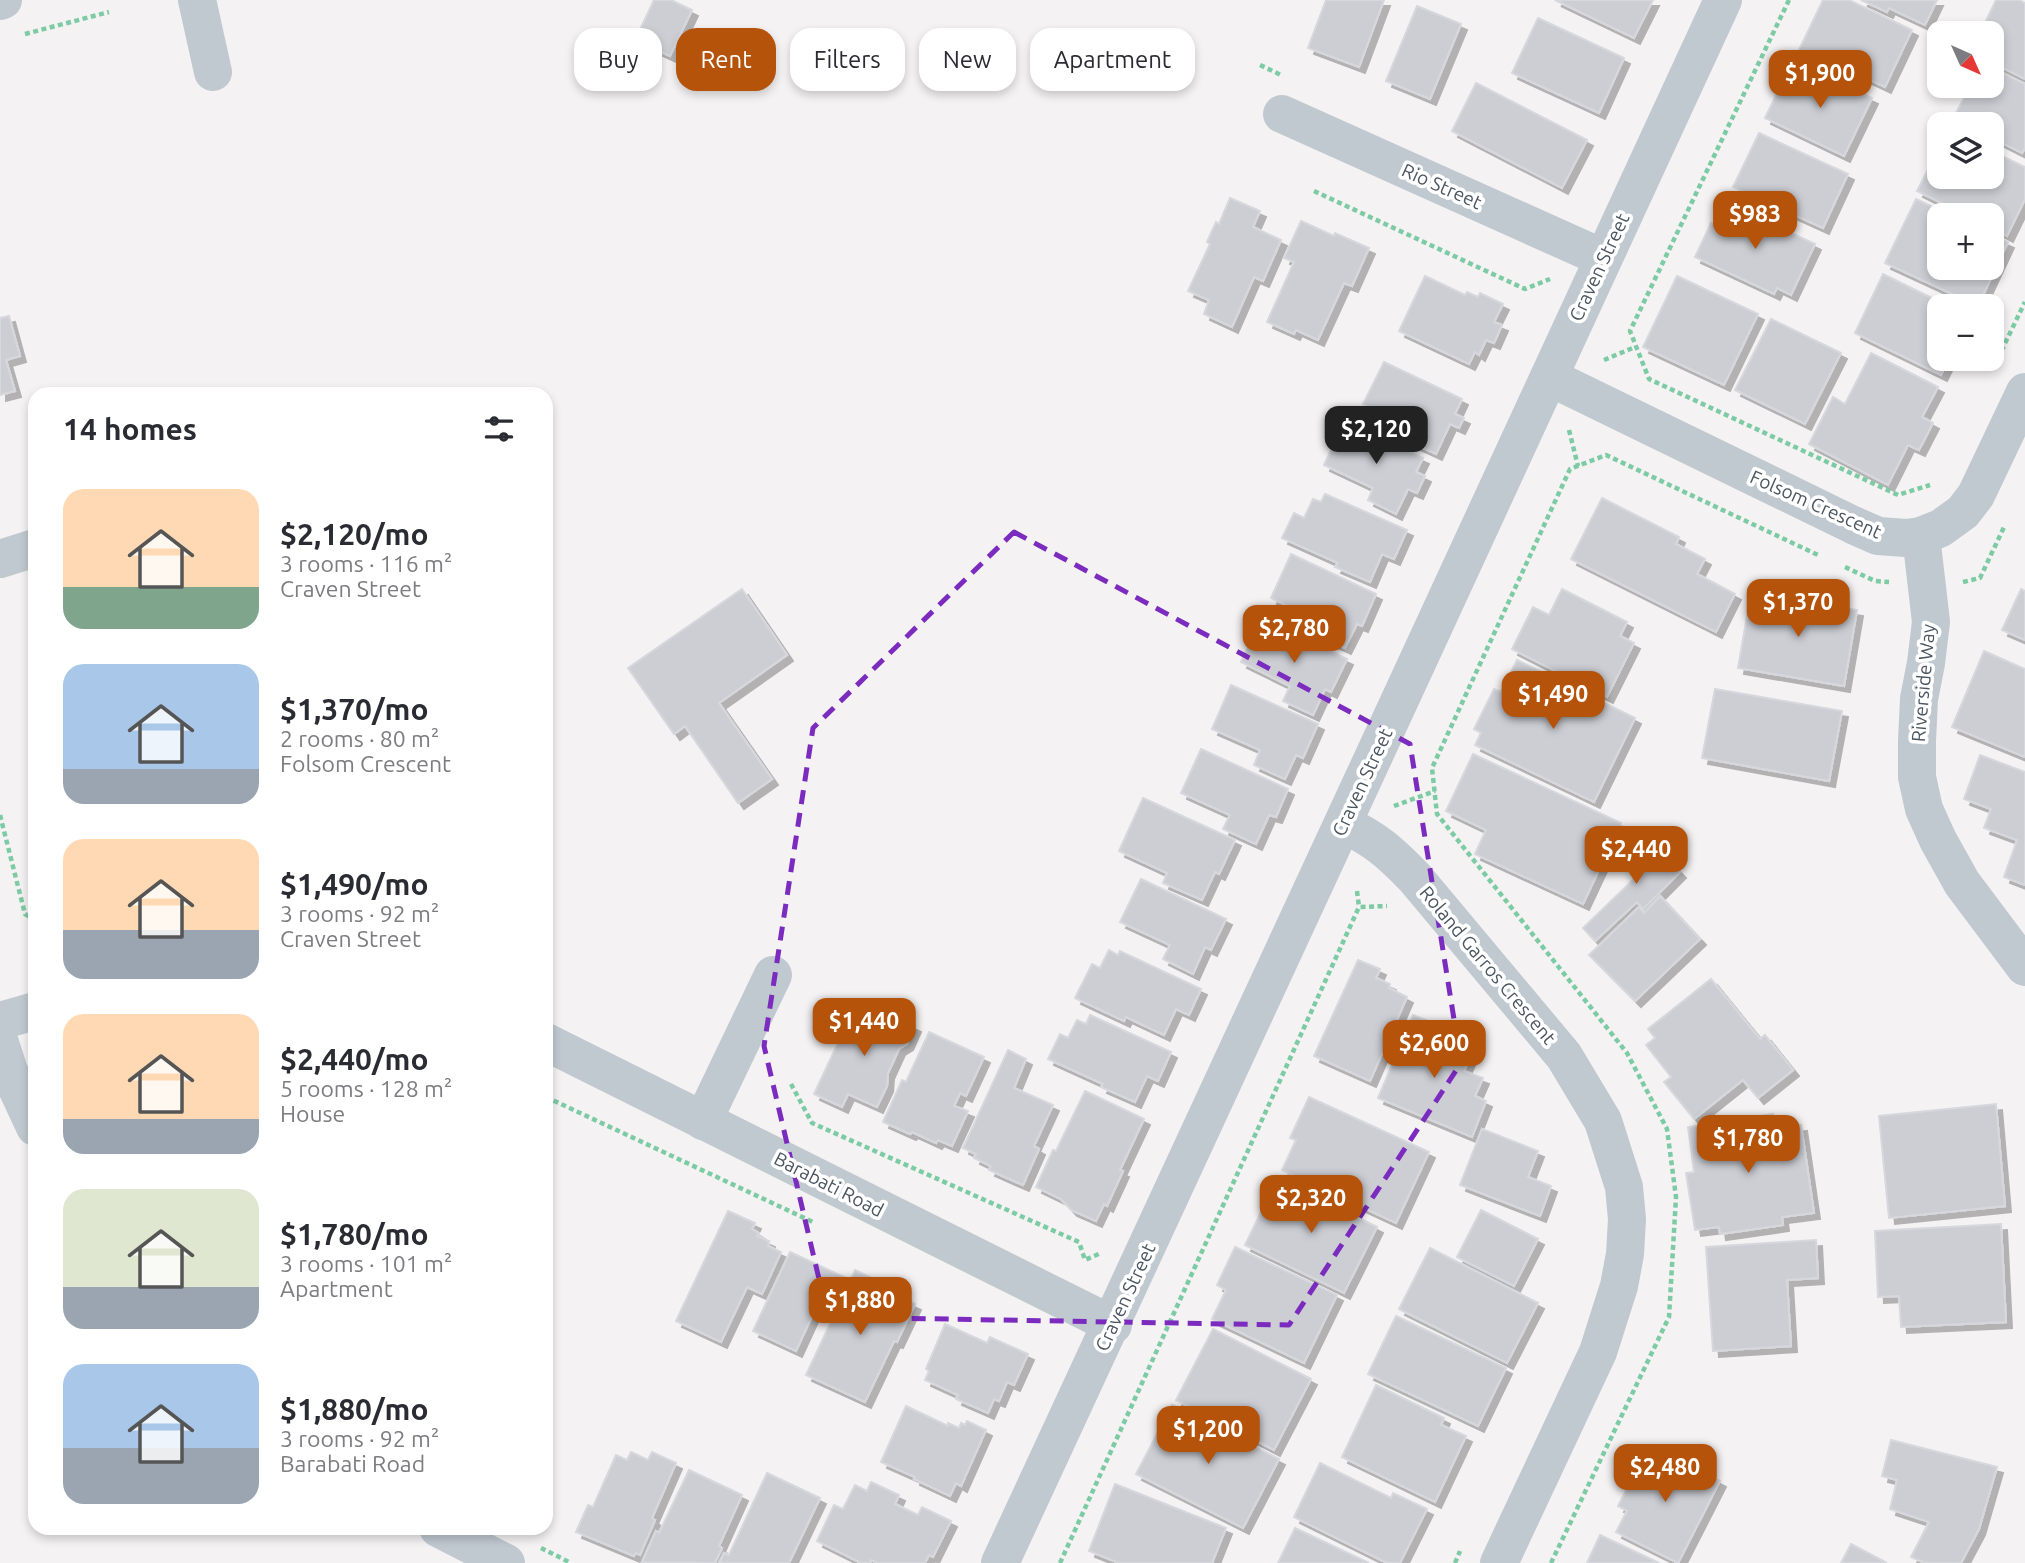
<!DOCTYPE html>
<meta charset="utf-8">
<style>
:root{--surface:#fff;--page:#f7f7f7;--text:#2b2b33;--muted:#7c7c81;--accent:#b45309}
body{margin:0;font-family:Ubuntu,sans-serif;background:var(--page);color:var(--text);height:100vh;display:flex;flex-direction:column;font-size:26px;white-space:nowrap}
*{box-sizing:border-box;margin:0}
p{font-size:23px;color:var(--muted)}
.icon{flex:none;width:38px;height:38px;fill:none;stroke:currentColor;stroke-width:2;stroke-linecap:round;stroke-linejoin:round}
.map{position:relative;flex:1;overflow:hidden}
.drawer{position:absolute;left:28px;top:387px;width:525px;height:1148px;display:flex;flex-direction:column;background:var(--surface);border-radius:21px;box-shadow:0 4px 10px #0003}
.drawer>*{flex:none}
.banner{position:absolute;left:574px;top:28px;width:665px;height:63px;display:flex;gap:14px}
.needle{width:46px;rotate:135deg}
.controls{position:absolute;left:1927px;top:21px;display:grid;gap:14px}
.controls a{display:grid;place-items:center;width:77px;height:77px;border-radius:14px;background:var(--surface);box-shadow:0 4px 10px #0003;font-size:35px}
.price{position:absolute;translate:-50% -60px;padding:0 16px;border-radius:14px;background:var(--accent);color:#fff;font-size:23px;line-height:46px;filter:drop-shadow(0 2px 4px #0008)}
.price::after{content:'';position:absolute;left:50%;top:42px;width:21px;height:16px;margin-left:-10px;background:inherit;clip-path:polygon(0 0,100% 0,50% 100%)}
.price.current{background:#222;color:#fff}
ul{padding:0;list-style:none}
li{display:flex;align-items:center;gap:21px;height:175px;padding:0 35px}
li span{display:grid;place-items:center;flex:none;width:196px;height:140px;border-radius:21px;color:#555}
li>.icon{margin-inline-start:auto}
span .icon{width:84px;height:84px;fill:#fffc;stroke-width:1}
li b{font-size:30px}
h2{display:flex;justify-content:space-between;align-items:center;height:84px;padding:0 35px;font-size:30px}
.pill{padding:0 24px;border-radius:21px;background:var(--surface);box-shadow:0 4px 10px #0003;font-size:24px;line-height:63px}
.pill.current{background:var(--accent);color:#fff}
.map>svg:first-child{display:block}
</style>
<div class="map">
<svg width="2025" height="1563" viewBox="0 0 2025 1563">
<defs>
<filter id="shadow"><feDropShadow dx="6" dy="6" stdDeviation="0" flood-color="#0004"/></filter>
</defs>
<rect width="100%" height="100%" fill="#f4f2f2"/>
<g fill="#ccced4" stroke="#d6d8dd" stroke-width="2" filter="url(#shadow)">
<polygon points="654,0 671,0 692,10 670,56 635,40"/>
<polygon points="1326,0 1384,0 1359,67 1308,48"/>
<polygon points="1555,0 1653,0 1634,38"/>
<polygon points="1823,0 1849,0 1912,30 1885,87 1845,68 1843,73 1798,52"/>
<polygon points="1861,0 1937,0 1925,25 1889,8 1887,12"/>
<polygon points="1996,0 2019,0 2025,3 2025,79 1997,65 1999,59 1992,55 1992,33 1980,33"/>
<polygon points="1417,6 1461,24 1430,99 1386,81"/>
<polygon points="1538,18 1624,58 1599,113 1512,73"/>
<polygon points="1801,65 1872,98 1844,156 1765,118 1780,87 1788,91"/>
<polygon points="1992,68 2025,84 2025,148 2022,153 1992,138 1992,124 1963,124 1953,119 1970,86 1992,86"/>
<polygon points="1476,83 1587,140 1562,188 1452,131"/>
<polygon points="1759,133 1848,174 1823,228 1733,187"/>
<polygon points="1939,148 1939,177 1992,177 1992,151 2025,167 2025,199 2007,236 1992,228 1992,215 1966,215 1917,191"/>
<polygon points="1230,198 1260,211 1253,227 1281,240 1263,281 1254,277 1232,327 1204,314 1209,300 1188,291 1210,244 1207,242 1216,222 1219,224"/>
<polygon points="1916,199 1950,215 1939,215 1939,268 1992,268 1992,235 2008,242 1978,306 1885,263"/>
<polygon points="1727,203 1815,244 1791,295 1777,288 1774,294 1695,257 1711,223 1716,226"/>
<polygon points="1301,221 1334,236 1335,233 1369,248 1352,286 1344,283 1318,340 1296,330 1294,334 1267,322 1294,262 1284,258"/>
<polygon points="1883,274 1948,306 1939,306 1939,359 1949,359 1941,375 1855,333"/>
<polygon points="1425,276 1465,295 1467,292 1478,297 1480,293 1503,304 1494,322 1502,325 1494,343 1486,340 1479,355 1475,352 1469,364 1399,331"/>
<polygon points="1677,276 1758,314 1724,385 1643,347"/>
<polygon points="9,316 20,356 6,360 15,391 0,395 0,318"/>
<polygon points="1771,319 1841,353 1805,424 1735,390"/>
<polygon points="1871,353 1938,387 1922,417 1933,423 1919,450 1908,445 1888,485 1809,444 1833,397 1845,404"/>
<polygon points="1384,362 1462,399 1455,414 1464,418 1459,428 1450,424 1436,454 1406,440 1412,427 1363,404"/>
<polygon points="1344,422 1423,458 1416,472 1425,476 1417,493 1408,489 1396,514 1368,500 1373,488 1324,465"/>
<polygon points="1325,494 1407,530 1394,559 1382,554 1370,582 1335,567 1338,563 1282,538 1294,513 1304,518 1313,499 1321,502"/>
<polygon points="1602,498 1679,537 1676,544 1705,559 1697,574 1735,594 1716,632 1571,559"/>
<polygon points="1291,554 1376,594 1362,626 1357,624 1345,648 1314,634 1320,621 1271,598"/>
<polygon points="742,589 787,655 719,703 772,779 738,803 685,726 674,734 628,668"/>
<polygon points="1562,589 1627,622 1620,636 1634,643 1607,697 1512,649 1533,607 1549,615"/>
<polygon points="2021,589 2025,591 2025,640 2002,630"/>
<polygon points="1751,593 1857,610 1844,686 1738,668"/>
<polygon points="1261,619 1347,659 1331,692 1325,689 1313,715 1283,701 1290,686 1241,662"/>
<polygon points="1984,651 2025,669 2025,757 1952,727"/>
<polygon points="1517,660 1635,718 1594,802 1475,745 1481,733 1474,729 1494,689 1501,692"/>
<polygon points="1231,685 1318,724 1303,758 1296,755 1285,779 1254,765 1260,750 1212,729"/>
<polygon points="1715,689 1842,711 1829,781 1702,758"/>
<polygon points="1201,749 1288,789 1276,817 1269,815 1256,844 1223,829 1230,815 1181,793"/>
<polygon points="1473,754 1621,823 1583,904 1475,854 1486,830 1446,811"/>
<polygon points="1980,755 2025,772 2025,885 2004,877 2017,840 1984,828 1991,809 1964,799"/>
<polygon points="1143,798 1235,840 1219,874 1215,872 1202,900 1163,883 1167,873 1119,851"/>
<polygon points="1645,836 1680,872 1643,909 1637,902 1595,941 1583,928 1638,875 1621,858"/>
<polygon points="1141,879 1226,919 1211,950 1205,947 1193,974 1163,959 1170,945 1120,922"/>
<polygon points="1660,896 1700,939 1635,1001 1589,955 1639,907 1644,913"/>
<polygon points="1109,950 1118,955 1120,951 1201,989 1189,1015 1176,1009 1164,1035 1126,1017 1124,1021 1075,998 1092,964 1100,968"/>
<polygon points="1358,960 1380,969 1376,978 1390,984 1389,988 1407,997 1370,1081 1314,1056"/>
<polygon points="1711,979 1760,1039 1765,1035 1793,1070 1758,1098 1743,1080 1694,1119 1664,1082 1671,1077 1646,1045 1655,1038 1648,1029"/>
<polygon points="866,1008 884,1016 886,1013 915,1026 907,1044 899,1049 888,1073 887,1086 877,1107 848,1094 842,1107 814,1094 852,1013 862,1017"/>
<polygon points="1090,1015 1171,1052 1158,1081 1147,1076 1135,1102 1101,1087 1103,1084 1048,1059 1060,1034 1068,1038 1077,1020 1086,1024"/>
<polygon points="1413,1015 1448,1029 1441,1045 1470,1057 1464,1071 1483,1078 1475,1096 1486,1101 1472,1137 1378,1098"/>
<polygon points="929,1032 984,1057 966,1096 960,1093 954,1106 968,1111 952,1146 938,1140 936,1143 912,1132 910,1134 883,1122 902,1080 906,1082"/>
<polygon points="1008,1050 1026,1059 1014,1088 1053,1105 1034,1146 1039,1149 1023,1185 989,1170 991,1166 974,1158 976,1154 963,1148"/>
<polygon points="1085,1091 1144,1119 1120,1170 1123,1171 1107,1206 1104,1204 1096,1221 1071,1210 1061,1199 1036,1187 1053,1150 1056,1151"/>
<polygon points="1309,1097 1429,1152 1396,1223 1282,1170 1296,1140 1290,1138"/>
<polygon points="1996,1104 2005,1206 1889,1218 1879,1116"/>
<polygon points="1773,1114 1775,1129 1801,1125 1814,1213 1782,1217 1783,1225 1720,1234 1719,1227 1695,1230 1686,1173 1694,1172 1688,1127"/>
<polygon points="1482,1129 1538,1151 1528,1177 1551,1186 1540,1216 1460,1185"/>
<polygon points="1278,1177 1377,1227 1344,1293 1245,1245"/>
<polygon points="1481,1210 1538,1239 1514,1286 1457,1257"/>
<polygon points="728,1211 755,1223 752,1229 759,1233 757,1236 769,1241 768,1246 781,1252 762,1294 747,1287 721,1342 676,1321"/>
<polygon points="2001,1224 2006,1322 1901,1327 1899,1296 1878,1297 1875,1231"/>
<polygon points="1816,1240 1818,1278 1787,1280 1791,1346 1713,1351 1706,1247"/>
<polygon points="1235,1247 1337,1295 1304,1363 1212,1319 1226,1290 1217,1285"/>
<polygon points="1430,1248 1538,1303 1507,1363 1399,1309"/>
<polygon points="790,1252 844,1277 830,1308 818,1303 796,1351 753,1331"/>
<polygon points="855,1270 882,1283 881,1285 890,1288 888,1292 915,1304 897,1342 894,1341 865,1402 806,1375"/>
<polygon points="1396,1316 1506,1368 1478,1426 1368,1374"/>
<polygon points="945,1324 987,1343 990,1337 1028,1354 1014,1385 1007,1382 999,1401 994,1399 988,1413 956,1399 958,1395 925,1380 929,1371 926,1369"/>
<polygon points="1213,1329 1311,1379 1274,1450 1176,1400"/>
<polygon points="1376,1385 1444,1418 1441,1425 1466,1436 1435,1502 1342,1457"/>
<polygon points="1172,1405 1279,1459 1243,1528 1136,1474"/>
<polygon points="906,1406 948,1426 948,1423 959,1428 961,1423 965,1425 967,1421 986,1430 961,1486 956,1483 950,1496 914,1479 915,1477 881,1462"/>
<polygon points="1891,1440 1997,1467 1979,1529 1961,1563 1925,1563 1911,1557 1929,1522 1890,1509 1897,1480 1882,1476"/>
<polygon points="1649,1445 1720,1481 1678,1563 1616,1532 1627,1511 1618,1506"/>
<polygon points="631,1452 648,1460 652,1452 676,1463 652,1518 655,1520 640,1555 636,1553 634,1556 576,1532 588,1505 593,1507 616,1455 627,1460"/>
<polygon points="1320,1463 1391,1498 1393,1493 1427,1509 1400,1563 1387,1563 1294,1517"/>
<polygon points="689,1470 742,1495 719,1546 722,1548 715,1563 642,1562 656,1531 659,1533"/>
<polygon points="767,1473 820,1498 789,1563 719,1563 724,1553 729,1555"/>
<polygon points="871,1482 899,1495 895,1504 918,1515 922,1507 951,1521 933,1557 929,1555 925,1563 878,1563 871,1560 870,1563 861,1563 817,1541 834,1505 843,1509 855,1485 867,1491"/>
<polygon points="1115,1484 1226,1528 1212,1563 1119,1563 1089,1551"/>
<polygon points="1295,1528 1369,1563 1278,1563"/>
<polygon points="1600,1535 1659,1563 1587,1563"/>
<polygon points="1851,1544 1887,1563 1841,1563"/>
</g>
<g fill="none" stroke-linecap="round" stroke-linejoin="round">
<g stroke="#7dcba4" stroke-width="4.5" stroke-dasharray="5 3.5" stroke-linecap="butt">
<polyline points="1789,0 1630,331 1649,379 1898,495 1930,485"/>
<polyline points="25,34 109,12"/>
<polyline points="1260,65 1281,75"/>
<polyline points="1314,191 1525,289 1550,279"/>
<polyline points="1604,360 1635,347"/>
<polyline points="1994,366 2025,302"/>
<polyline points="1569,430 1578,466"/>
<polyline points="1845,567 1875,581 1889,582"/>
<polyline points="1963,582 1980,578 2005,525"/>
<polyline points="1394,806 1435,791"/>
<polyline points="0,815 25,914 35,920"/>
<polyline points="1357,891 1359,907"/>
<polyline points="791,1084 812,1123 1079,1242 1085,1260 1101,1253"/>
<polyline points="546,1097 815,1223"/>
<polyline points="541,1548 571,1563"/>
<polyline points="1060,1563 1359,907 1387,906"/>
<polyline points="1455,1563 1460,1551"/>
<polyline points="1551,1563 1669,1317 1676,1197 1667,1129 1627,1053 1437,814 1432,768 1570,469 1606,455 1818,555"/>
</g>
<g stroke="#c0c9d0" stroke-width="38">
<polyline points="197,0 213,72"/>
<polyline points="0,1 3,0"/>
<polyline points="1282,114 1603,258"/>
<polyline points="1549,377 1853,525 1878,536 1906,538 1921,536 1941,528 1963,512 1976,495 2025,392"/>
<polyline points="1921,536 1931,622 1926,663 1919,699 1917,741 1917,777 1924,809 1938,840 1962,883 2025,967"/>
<polyline points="0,559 35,548"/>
<path d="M1343,824C1375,839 1390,852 1415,878L1564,1056L1603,1121L1624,1187L1627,1219L1625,1254L1619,1286L1598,1352L1499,1563"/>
<polyline points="0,1021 35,1011"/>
<polyline points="546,1042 1113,1325"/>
<polyline points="0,1043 9,1071 35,1127"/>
<polyline points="703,1121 773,975"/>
<polyline points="438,1528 506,1563"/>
<path d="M1000,1563C1245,1044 1480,520 1723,0"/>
</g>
</g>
<path fill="none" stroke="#7b2cbf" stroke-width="5" stroke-dasharray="14 9" stroke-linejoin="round" d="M1014,532L1410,744L1461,1063L1289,1325L828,1317L764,1046L813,728Z"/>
<g text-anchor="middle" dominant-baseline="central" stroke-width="7" stroke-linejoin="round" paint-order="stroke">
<g font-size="19" fill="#4a555f" stroke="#fff">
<text transform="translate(1442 186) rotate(24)">Rio Street</text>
<text transform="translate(1599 267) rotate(-65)">Craven Street</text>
<text transform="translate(1816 504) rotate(24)">Folsom Crescent</text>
<text transform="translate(1923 683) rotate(-85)">Riverside Way</text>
<text transform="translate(1362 782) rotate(-65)">Craven Street</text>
<text transform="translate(1488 965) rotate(50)">Roland Garros Crescent</text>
<text transform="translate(829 1184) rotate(27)">Barabati Road</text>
<text transform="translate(1125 1297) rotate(-65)">Craven Street</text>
</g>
</g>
</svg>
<div class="controls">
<a><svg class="needle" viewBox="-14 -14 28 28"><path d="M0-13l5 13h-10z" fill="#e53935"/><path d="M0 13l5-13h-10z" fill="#7c7c81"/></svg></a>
<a><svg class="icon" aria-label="layers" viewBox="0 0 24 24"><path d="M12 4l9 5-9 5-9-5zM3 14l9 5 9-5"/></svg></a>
<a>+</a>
<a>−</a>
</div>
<b class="price" style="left:1820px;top:110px">$1,900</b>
<b class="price" style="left:1755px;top:251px">$983</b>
<b class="price current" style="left:1376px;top:466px">$2,120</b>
<b class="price" style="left:1798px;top:639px">$1,370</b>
<b class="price" style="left:1294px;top:665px">$2,780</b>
<b class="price" style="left:1553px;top:731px">$1,490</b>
<b class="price" style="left:1636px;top:886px">$2,440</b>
<b class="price" style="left:864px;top:1058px">$1,440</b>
<b class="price" style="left:1434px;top:1080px">$2,600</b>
<b class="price" style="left:1748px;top:1175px">$1,780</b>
<b class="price" style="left:1311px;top:1235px">$2,320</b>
<b class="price" style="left:860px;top:1337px">$1,880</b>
<b class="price" style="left:1208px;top:1466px">$1,200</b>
<b class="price" style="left:1665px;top:1504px">$2,480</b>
<div class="banner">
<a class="pill">Buy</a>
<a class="pill current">Rent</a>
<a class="pill">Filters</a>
<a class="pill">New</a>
<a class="pill">Apartment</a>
</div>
<section class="drawer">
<h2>14 homes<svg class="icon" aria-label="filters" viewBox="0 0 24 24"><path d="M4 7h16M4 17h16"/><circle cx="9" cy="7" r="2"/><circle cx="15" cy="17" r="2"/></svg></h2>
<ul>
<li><span style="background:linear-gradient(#ffd9b3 70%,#7fa58c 0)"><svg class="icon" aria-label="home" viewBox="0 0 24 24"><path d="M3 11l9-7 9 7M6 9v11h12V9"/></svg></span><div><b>$2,120/mo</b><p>3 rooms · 116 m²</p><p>Craven Street</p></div></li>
<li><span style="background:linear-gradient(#a9c7e8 75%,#9aa5b1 0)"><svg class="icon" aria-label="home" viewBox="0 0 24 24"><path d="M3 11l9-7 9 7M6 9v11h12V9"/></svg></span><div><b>$1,370/mo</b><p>2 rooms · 80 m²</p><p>Folsom Crescent</p></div></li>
<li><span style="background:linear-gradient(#ffd9b3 65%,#9aa5b1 0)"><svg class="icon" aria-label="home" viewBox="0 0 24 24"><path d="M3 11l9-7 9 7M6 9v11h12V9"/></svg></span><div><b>$1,490/mo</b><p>3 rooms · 92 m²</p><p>Craven Street</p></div></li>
<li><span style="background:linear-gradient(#ffd9b3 75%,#9aa5b1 0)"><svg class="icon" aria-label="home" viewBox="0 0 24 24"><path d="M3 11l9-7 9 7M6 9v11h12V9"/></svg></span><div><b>$2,440/mo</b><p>5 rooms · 128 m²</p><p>House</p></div></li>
<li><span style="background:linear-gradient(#dfe7d0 70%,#9aa5b1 0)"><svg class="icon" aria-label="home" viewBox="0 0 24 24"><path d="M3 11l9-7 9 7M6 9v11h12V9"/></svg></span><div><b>$1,780/mo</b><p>3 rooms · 101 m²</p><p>Apartment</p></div></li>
<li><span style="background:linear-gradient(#a9c7e8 60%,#9aa5b1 0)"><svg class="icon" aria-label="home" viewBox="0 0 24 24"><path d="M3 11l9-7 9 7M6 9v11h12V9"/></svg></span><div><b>$1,880/mo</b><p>3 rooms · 92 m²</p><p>Barabati Road</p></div></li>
</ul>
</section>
</div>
